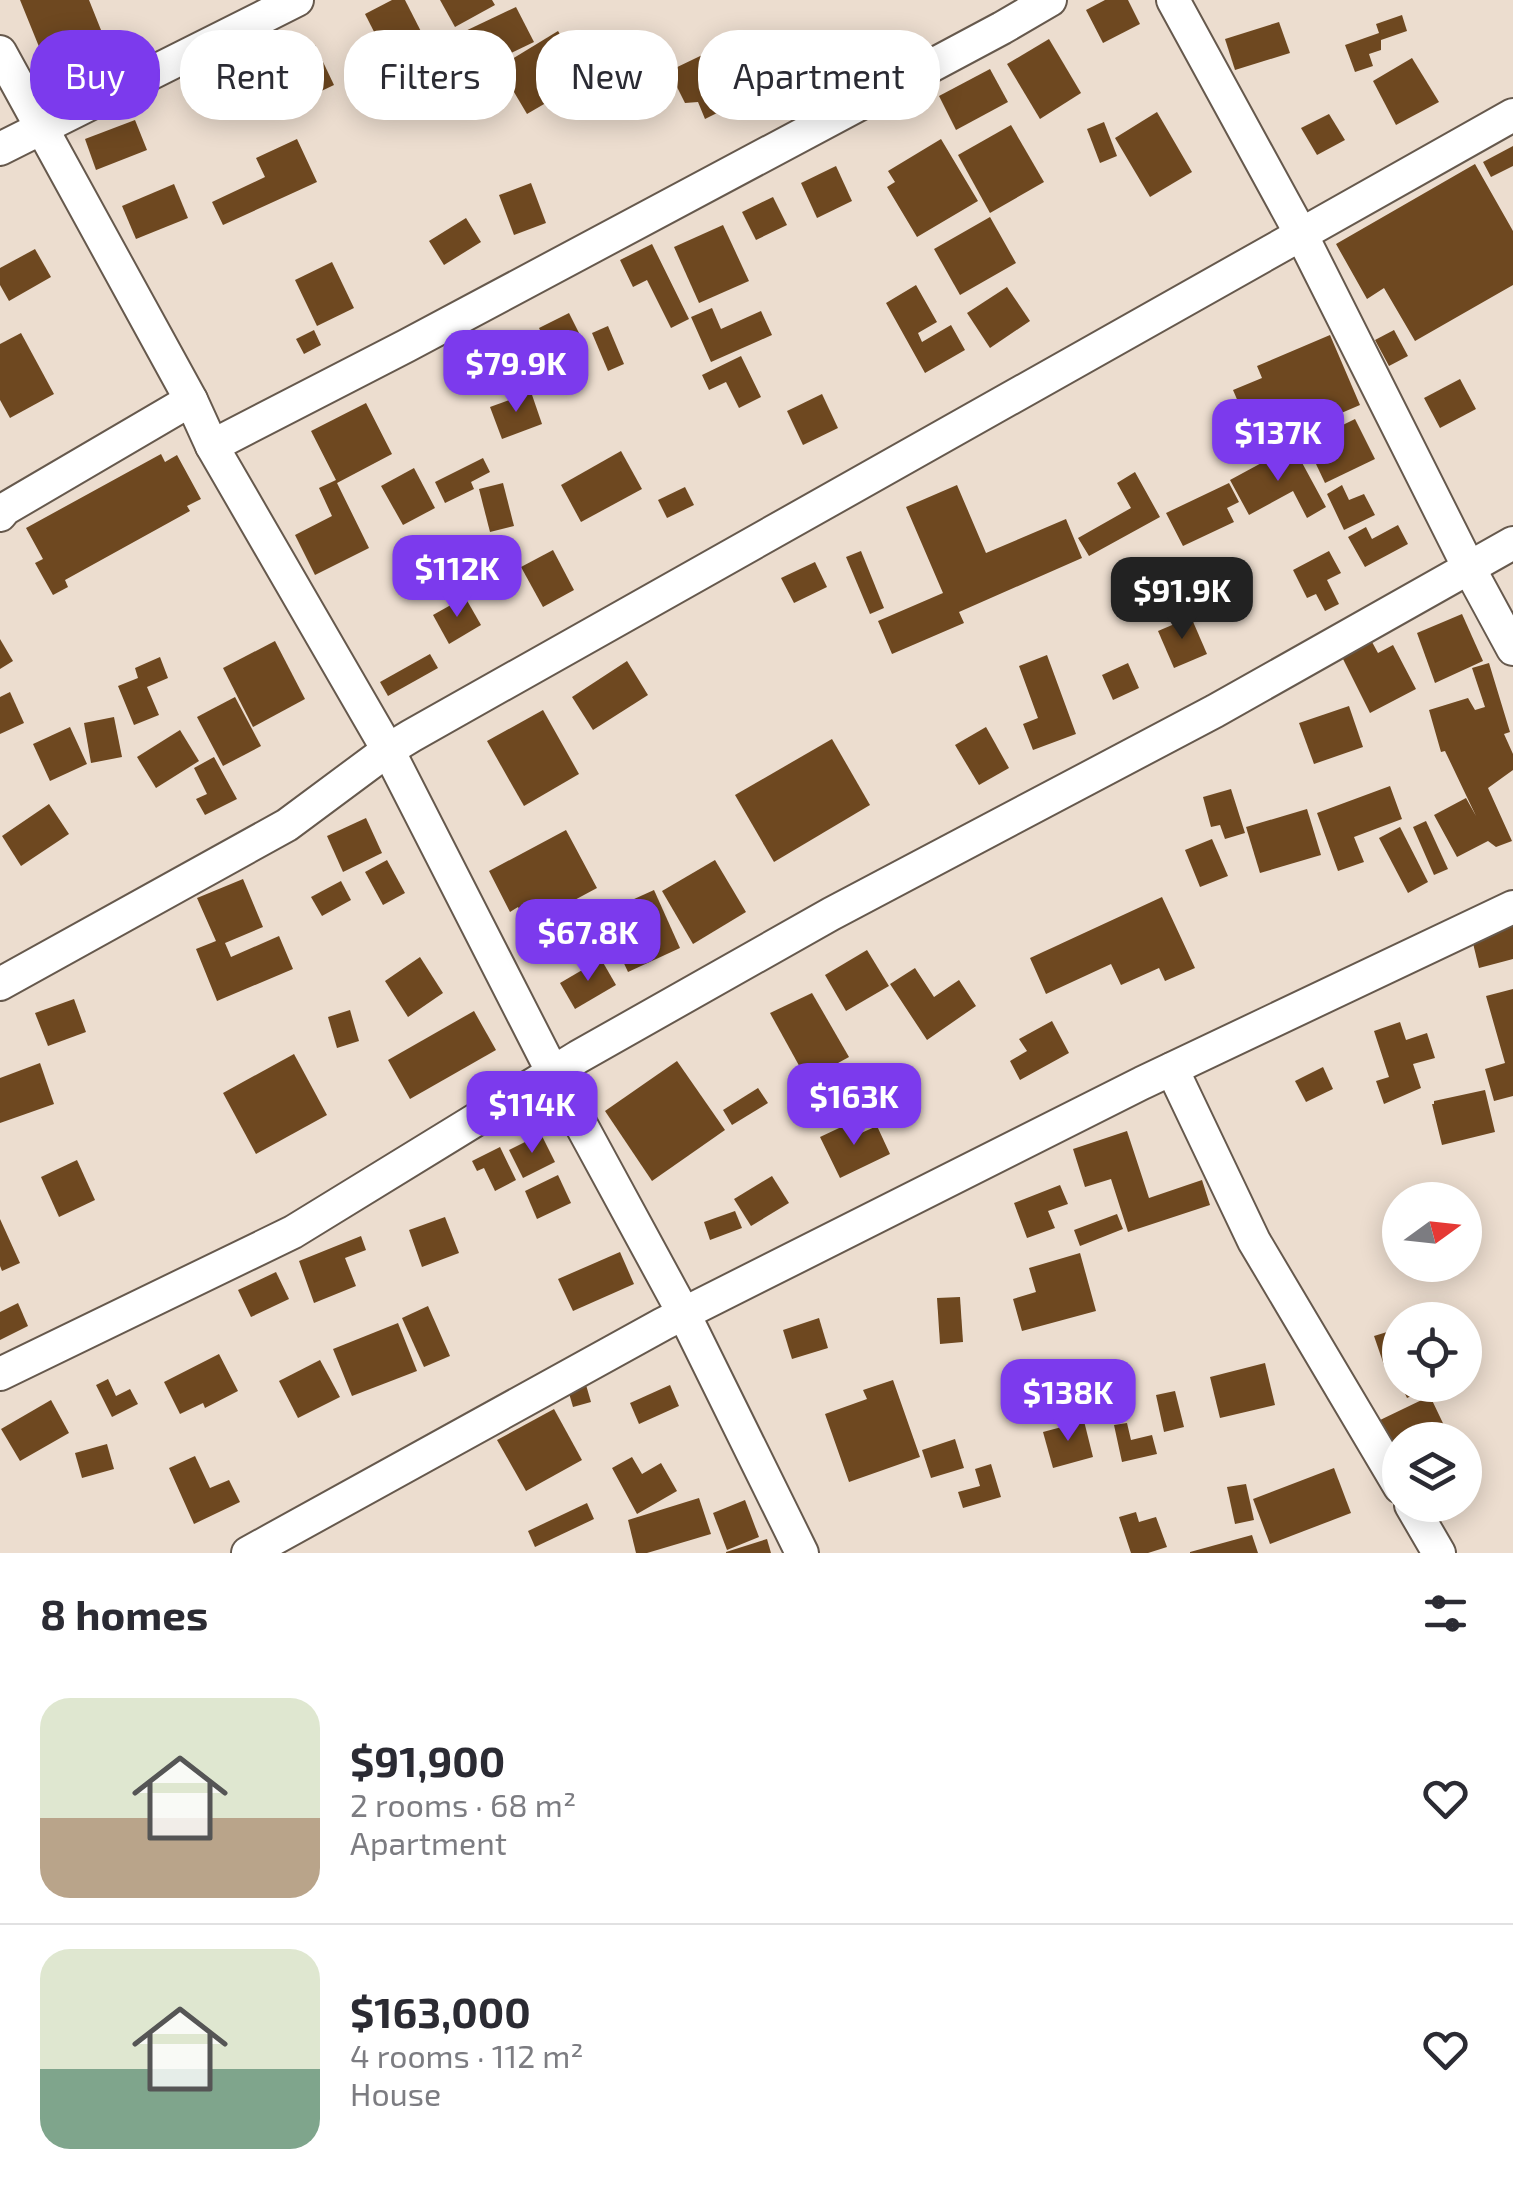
<!DOCTYPE html>
<meta charset="utf-8">
<style>
:root{--surface:#fff;--page:#f2f2f3;--text:#2b2b33;--muted:#7c7c81;--line:#e1e1e2;--accent:#7c3aed}
body{margin:0;font-family:"Exo 2",sans-serif;background:var(--page);color:var(--text);height:100vh;display:flex;flex-direction:column;font-size:38px;white-space:nowrap}
*{box-sizing:border-box;margin:0}
p{font-size:32px;color:var(--muted)}
.icon{flex:none;width:55px;height:55px;fill:none;stroke:currentColor;stroke-width:2;stroke-linecap:round;stroke-linejoin:round}
.map{position:relative;height:1553px;overflow:hidden}
.panel{display:flex;flex-direction:column;background:var(--surface);flex:1}
.panel>*{flex:none}
.banner{position:absolute;left:30px;top:30px;width:1000px;height:90px;display:flex;gap:20px}
.needle{width:65px;rotate:75deg}
.buttons{position:absolute;left:1382px;top:1182px;display:grid;gap:20px}
.buttons a{display:grid;place-items:center;width:100px;height:100px;border-radius:50%;background:var(--surface);box-shadow:0 5px 25px #0003;font-size:50px}
.price{position:absolute;translate:-50% -85px;padding:0 22px;border-radius:20px;background:var(--accent);color:#fff;font-size:32px;line-height:65px;filter:drop-shadow(0 2px 5px #0008)}
.price::after{content:'';position:absolute;left:50%;top:60px;width:30px;height:22px;margin-left:-15px;background:inherit;clip-path:polygon(0 0,100% 0,50% 100%)}
.price.selected{background:#222;color:#fff}
ul{padding:0;list-style:none}
li{display:flex;align-items:center;gap:30px;height:250px;padding:0 40px}
li+li{border-top:2px solid var(--line)}
li span{display:grid;place-items:center;flex:none;width:280px;height:200px;border-radius:30px;color:#555}
li>.icon{margin-inline-start:auto}
span .icon{width:120px;height:120px;fill:#fffc;stroke-width:1}
li b{font-size:42px}
h2{display:flex;justify-content:space-between;align-items:center;height:120px;padding:0 40px;font-size:42px}
.tag{padding:0 35px;border-radius:40px;background:var(--surface);box-shadow:0 5px 25px #0003;font-size:35px;line-height:90px}
.tag.selected{background:var(--accent);color:#fff}
.map>svg:first-child{display:block}
</style>
<div class="map">
<svg width="1513" height="1553" viewBox="0 0 1513 1553">
<rect width="100%" height="100%" fill="#ecddcf"/>
<g fill="#6e4820">
<polygon points="20,0 89,0 105,40 46,64"/>
<polygon points="392,0 405,0 435,59 397,77 365,14"/>
<polygon points="440,0 492,0 495,5 455,27"/>
<polygon points="1105,0 1128,0 1140,24 1103,43 1086,10"/>
<polygon points="516,7 534,42 476,70 459,34"/>
<polygon points="1402,15 1407,31 1381,40 1381,50 1369,54 1373,66 1355,72 1345,45 1379,33 1376,24"/>
<polygon points="1279,22 1290,53 1235,70 1225,39"/>
<polygon points="558,31 587,79 527,114 499,67"/>
<polygon points="1049,39 1081,93 1040,119 1007,64"/>
<polygon points="790,42 810,75 778,95 758,62"/>
<polygon points="315,45 334,85 290,106 271,65"/>
<polygon points="721,46 747,98 705,119 698,102 685,103 669,71"/>
<polygon points="1412,58 1439,102 1396,125 1373,81"/>
<polygon points="990,69 1008,102 956,130 939,96"/>
<polygon points="1157,112 1192,172 1150,197 1115,138"/>
<polygon points="1329,114 1345,140 1317,155 1301,128"/>
<polygon points="135,120 147,150 96,170 85,139"/>
<polygon points="1104,122 1117,156 1100,163 1087,129"/>
<polygon points="1011,125 1044,182 990,213 958,155"/>
<polygon points="297,139 317,182 223,225 212,202 265,177 256,158"/>
<polygon points="941,139 978,201 917,237 887,187 895,182 888,171"/>
<polygon points="1513,146 1513,166 1491,177 1483,162"/>
<polygon points="1475,164 1513,231 1513,285 1415,341 1384,288 1367,299 1336,244"/>
<polygon points="836,166 852,201 817,218 801,183"/>
<polygon points="531,183 546,223 514,235 499,195"/>
<polygon points="174,184 188,218 136,239 122,206"/>
<polygon points="773,197 787,225 756,240 742,212"/>
<polygon points="990,217 1016,263 960,295 934,249"/>
<polygon points="466,218 481,242 444,265 429,241"/>
<polygon points="723,225 749,281 699,303 674,247"/>
<polygon points="652,244 689,319 671,328 647,280 633,287 620,260"/>
<polygon points="35,249 51,277 9,301 0,285 0,268"/>
<polygon points="332,262 354,308 317,326 295,280"/>
<polygon points="916,285 937,322 918,333 922,342 951,325 965,350 925,373 886,303"/>
<polygon points="1007,287 1030,321 990,348 967,313"/>
<polygon points="712,308 721,329 761,311 772,335 711,362 691,317"/>
<polygon points="569,313 588,351 573,359 569,350 553,357 539,328"/>
<polygon points="608,326 624,364 608,371 592,333"/>
<polygon points="314,330 321,345 304,354 296,339"/>
<polygon points="1394,330 1408,356 1389,366 1375,340"/>
<polygon points="21,333 54,394 10,418 0,400 0,344"/>
<polygon points="1330,335 1360,405 1290,435 1283,418 1251,432 1233,390 1262,378 1257,366"/>
<polygon points="741,356 761,397 739,408 726,382 709,390 702,375"/>
<polygon points="1460,379 1476,409 1440,428 1424,398"/>
<polygon points="531,392 542,424 502,439 490,407"/>
<polygon points="822,394 838,428 803,445 787,411"/>
<polygon points="366,403 392,454 337,483 369,548 315,575 295,535 332,516 319,488 336,480 311,431"/>
<polygon points="1355,419 1375,459 1325,483 1306,443"/>
<polygon points="1293,446 1326,507 1307,518 1293,491 1249,515 1230,480"/>
<polygon points="621,451 642,489 581,522 561,485"/>
<polygon points="161,454 165,462 177,455 201,499 187,506 190,511 65,580 68,587 53,595 35,563 43,559 26,528"/>
<polygon points="483,458 490,472 471,482 474,489 445,503 435,482"/>
<polygon points="414,468 435,508 403,525 381,486"/>
<polygon points="1135,472 1160,517 1089,556 1078,538 1131,508 1117,483"/>
<polygon points="503,483 514,526 490,532 479,489"/>
<polygon points="1229,483 1239,502 1227,508 1234,522 1183,546 1166,513"/>
<polygon points="957,485 986,553 1066,519 1082,558 959,612 964,623 892,654 878,621 943,593 906,507"/>
<polygon points="1342,485 1349,500 1364,494 1375,515 1344,530 1327,494"/>
<polygon points="685,487 694,505 667,518 658,500"/>
<polygon points="1398,525 1408,544 1365,567 1348,537 1366,527 1372,539"/>
<polygon points="553,550 574,590 543,607 521,567"/>
<polygon points="861,551 884,608 870,614 846,557"/>
<polygon points="1329,551 1341,573 1327,580 1339,604 1325,611 1316,594 1307,598 1293,570"/>
<polygon points="815,562 827,587 794,603 781,578"/>
<polygon points="465,597 481,625 449,644 433,615"/>
<polygon points="1462,614 1483,661 1435,683 1417,633"/>
<polygon points="1191,617 1207,654 1174,668 1158,631"/>
<polygon points="0,639 13,661 0,669"/>
<polygon points="275,641 305,699 253,727 223,668"/>
<polygon points="1372,642 1378,653 1393,645 1416,689 1370,713 1342,657"/>
<polygon points="430,654 438,668 388,696 380,682"/>
<polygon points="1047,655 1076,734 1033,750 1023,724 1038,718 1019,666"/>
<polygon points="160,657 168,678 147,687 159,715 134,725 118,686 138,678 135,668"/>
<polygon points="627,661 648,695 593,730 572,697"/>
<polygon points="1128,663 1139,688 1113,700 1102,675"/>
<polygon points="1489,663 1510,732 1504,734 1513,754 1513,770 1488,788 1512,841 1496,847 1488,841 1457,857 1434,815 1466,798 1476,816 1445,751 1441,752 1429,710 1468,698 1475,710 1485,707 1472,668"/>
<polygon points="10,692 24,723 0,734 0,697"/>
<polygon points="235,697 261,746 223,766 197,717"/>
<polygon points="1349,706 1363,747 1314,764 1299,723"/>
<polygon points="543,710 579,774 524,806 487,741"/>
<polygon points="114,717 122,757 91,763 84,723"/>
<polygon points="70,727 87,764 50,781 33,744"/>
<polygon points="986,727 1009,768 979,785 955,745"/>
<polygon points="180,730 199,761 156,788 137,757"/>
<polygon points="832,739 870,805 774,862 735,795"/>
<polygon points="214,757 237,799 205,815 196,799 207,794 194,768"/>
<polygon points="1390,786 1402,819 1354,837 1364,862 1338,871 1317,813"/>
<polygon points="1231,789 1245,833 1225,839 1220,825 1211,827 1203,797"/>
<polygon points="49,804 69,834 21,866 2,836"/>
<polygon points="1307,809 1321,855 1260,873 1246,827"/>
<polygon points="366,818 382,853 343,872 327,836"/>
<polygon points="1426,821 1448,869 1434,875 1413,827"/>
<polygon points="1400,827 1428,882 1408,893 1379,838"/>
<polygon points="566,830 597,888 528,925 518,907 510,912 489,871"/>
<polygon points="1212,839 1228,876 1200,887 1185,850"/>
<polygon points="387,860 405,893 383,905 365,872"/>
<polygon points="715,860 746,912 693,944 662,891"/>
<polygon points="243,879 263,927 225,943 231,957 279,936 293,969 217,1001 196,949 216,941 197,898"/>
<polygon points="341,881 351,900 322,916 311,897"/>
<polygon points="654,890 680,948 628,972 601,914"/>
<polygon points="1162,897 1195,968 1165,981 1159,968 1121,985 1111,964 1046,994 1030,958"/>
<polygon points="1513,925 1513,959 1479,968 1471,935"/>
<polygon points="867,950 889,986 846,1011 825,975"/>
<polygon points="420,957 443,993 408,1017 385,981"/>
<polygon points="601,959 616,985 575,1009 560,983"/>
<polygon points="915,968 934,997 959,980 976,1006 927,1040 890,984"/>
<polygon points="1513,989 1513,1096 1494,1101 1485,1069 1505,1063 1486,996"/>
<polygon points="812,993 849,1057 807,1080 770,1013"/>
<polygon points="74,999 86,1032 48,1046 35,1013"/>
<polygon points="350,1010 359,1041 337,1048 328,1017"/>
<polygon points="474,1011 496,1050 410,1099 388,1060"/>
<polygon points="1052,1021 1069,1053 1020,1080 1010,1061 1027,1051 1019,1039"/>
<polygon points="1400,1022 1406,1040 1427,1033 1435,1058 1413,1064 1421,1088 1384,1104 1376,1081 1389,1077 1374,1031"/>
<polygon points="294,1054 327,1115 256,1154 223,1093"/>
<polygon points="677,1061 725,1130 652,1181 605,1111"/>
<polygon points="40,1063 54,1104 0,1123 0,1078"/>
<polygon points="1323,1067 1333,1089 1306,1102 1295,1081"/>
<polygon points="758,1088 768,1103 732,1125 723,1110"/>
<polygon points="1485,1090 1495,1132 1442,1145 1432,1104 1434,1104 1434,1101"/>
<polygon points="854,1121 861,1133 877,1126 890,1154 840,1178 820,1137"/>
<polygon points="1127,1131 1149,1198 1202,1180 1210,1205 1128,1232 1111,1179 1085,1187 1073,1149"/>
<polygon points="541,1134 555,1162 523,1178 509,1150"/>
<polygon points="500,1147 516,1180 495,1191 484,1168 477,1171 472,1161"/>
<polygon points="77,1160 95,1200 59,1217 41,1177"/>
<polygon points="558,1175 571,1203 537,1219 525,1191"/>
<polygon points="772,1176 789,1203 751,1226 734,1199"/>
<polygon points="1060,1185 1068,1204 1048,1211 1055,1228 1027,1238 1014,1203"/>
<polygon points="735,1211 742,1228 710,1240 704,1222"/>
<polygon points="1117,1214 1123,1229 1080,1246 1074,1230"/>
<polygon points="445,1217 459,1253 422,1267 409,1230"/>
<polygon points="0,1219 20,1263 2,1271 0,1266"/>
<polygon points="361,1236 366,1250 345,1258 356,1286 314,1303 299,1261"/>
<polygon points="620,1252 634,1284 573,1311 558,1279"/>
<polygon points="1080,1253 1096,1311 1022,1331 1013,1299 1036,1292 1029,1268"/>
<polygon points="276,1272 289,1299 251,1317 238,1290"/>
<polygon points="960,1297 963,1342 940,1344 937,1298"/>
<polygon points="18,1303 28,1326 0,1340 0,1312"/>
<polygon points="428,1306 450,1356 424,1367 402,1318"/>
<polygon points="819,1318 828,1348 792,1359 783,1330"/>
<polygon points="398,1323 417,1371 352,1396 333,1349"/>
<polygon points="1400,1328 1400,1360 1384,1365 1374,1336"/>
<polygon points="219,1354 238,1391 205,1408 203,1403 180,1414 164,1382"/>
<polygon points="320,1360 340,1397 298,1418 279,1381"/>
<polygon points="1265,1363 1275,1405 1220,1418 1210,1377"/>
<polygon points="584,1378 591,1402 573,1407 566,1383"/>
<polygon points="108,1379 116,1396 130,1389 138,1404 112,1417 96,1385"/>
<polygon points="893,1380 920,1457 849,1482 825,1414 867,1399 863,1390"/>
<polygon points="670,1385 679,1406 639,1424 630,1403"/>
<polygon points="1401,1385 1434,1385 1407,1398"/>
<polygon points="1175,1391 1184,1427 1164,1432 1156,1395"/>
<polygon points="1430,1396 1451,1440 1400,1440 1400,1457 1378,1421"/>
<polygon points="51,1400 69,1433 20,1461 1,1429"/>
<polygon points="554,1409 582,1460 526,1491 497,1440"/>
<polygon points="1084,1421 1093,1457 1053,1468 1043,1432"/>
<polygon points="1127,1423 1131,1440 1152,1435 1157,1454 1122,1462 1114,1425"/>
<polygon points="955,1439 964,1468 931,1478 922,1450"/>
<polygon points="107,1444 114,1469 82,1478 75,1453"/>
<polygon points="195,1456 210,1488 229,1480 240,1502 194,1524 169,1468"/>
<polygon points="632,1457 642,1474 661,1463 677,1491 637,1514 612,1468"/>
<polygon points="991,1464 1001,1497 963,1508 958,1492 980,1486 975,1469"/>
<polygon points="1334,1468 1351,1513 1270,1544 1253,1499"/>
<polygon points="1246,1484 1254,1520 1235,1524 1227,1487"/>
<polygon points="699,1498 711,1534 647,1553 636,1553 628,1520"/>
<polygon points="745,1500 759,1537 727,1550 713,1513"/>
<polygon points="587,1503 594,1519 535,1547 528,1531"/>
<polygon points="1136,1512 1139,1522 1156,1517 1167,1547 1148,1553 1131,1553 1119,1517"/>
<polygon points="1252,1535 1258,1553 1190,1553 1190,1552"/>
<polygon points="767,1539 771,1553 726,1553 726,1552"/>
</g>
<g fill="none" stroke-linecap="round" stroke-linejoin="round">
<defs>
<g id="street">
<polyline points="1173,0 1301,234 1469,568 1513,649"/>
<polyline points="0,52 191,400 212,446 388,750 553,1073 684,1314 802,1553"/>
<polyline points="0,149 297,0"/>
<polyline points="212,446 406,346 1002,28 1050,0"/>
<polyline points="0,515 5,509 191,400"/>
<polyline points="0,984 287,825 388,750 411,736 1513,115"/>
<polyline points="1172,1069 1254,1241 1400,1487"/>
<polyline points="0,1374 293,1232 578,1057 831,914 1215,711 1513,543"/>
<polyline points="1411,1505 1439,1553"/>
<polyline points="248,1553 663,1324 1142,1083 1513,907"/>
</g>
</defs>
<use href="#street" stroke="#66594d" stroke-width="36"/>
<use href="#street" stroke="#fff" stroke-width="32"/>
</g>
</svg>
<div class="buttons">
<a><svg class="needle" viewBox="-14 -14 28 28"><path d="M0-13l5 13h-10z" fill="#e53935"/><path d="M0 13l5-13h-10z" fill="#7c7c81"/></svg></a>
<a><svg class="icon" aria-label="locate" viewBox="0 0 24 24"><circle cx="12" cy="12" r="6"/><path d="M12 2v4M12 18v4M2 12h4M18 12h4"/></svg></a>
<a><svg class="icon" aria-label="layers" viewBox="0 0 24 24"><path d="M12 4l9 5-9 5-9-5zM3 14l9 5 9-5"/></svg></a>
</div>
<b class="price" style="left:516px;top:415px">$79.9K</b>
<b class="price" style="left:1278px;top:484px">$137K</b>
<b class="price" style="left:457px;top:620px">$112K</b>
<b class="price selected" style="left:1182px;top:642px">$91.9K</b>
<b class="price" style="left:588px;top:984px">$67.8K</b>
<b class="price" style="left:854px;top:1148px">$163K</b>
<b class="price" style="left:532px;top:1156px">$114K</b>
<b class="price" style="left:1068px;top:1444px">$138K</b>
<div class="banner">
<a class="tag selected">Buy</a>
<a class="tag">Rent</a>
<a class="tag">Filters</a>
<a class="tag">New</a>
<a class="tag">Apartment</a>
</div>
</div>
<section class="panel">
<h2>8 homes<svg class="icon" aria-label="filters" viewBox="0 0 24 24"><path d="M4 7h16M4 17h16"/><circle cx="9" cy="7" r="2"/><circle cx="15" cy="17" r="2"/></svg></h2>
<ul>
<li><span style="background:linear-gradient(#dfe7d0 60%,#b9a48a 0)"><svg class="icon" aria-label="home" viewBox="0 0 24 24"><path d="M3 11l9-7 9 7M6 9v11h12V9"/></svg></span><div><b>$91,900</b><p>2 rooms · 68 m²</p><p>Apartment</p></div><svg class="icon" aria-label="heart" viewBox="0 0 24 24"><path d="M12 20l-8-8c-3-5 5-10 8-4 3-6 11-1 8 4z"/></svg></li>
<li><span style="background:linear-gradient(#dfe7d0 60%,#7fa58c 0)"><svg class="icon" aria-label="home" viewBox="0 0 24 24"><path d="M3 11l9-7 9 7M6 9v11h12V9"/></svg></span><div><b>$163,000</b><p>4 rooms · 112 m²</p><p>House</p></div><svg class="icon" aria-label="heart" viewBox="0 0 24 24"><path d="M12 20l-8-8c-3-5 5-10 8-4 3-6 11-1 8 4z"/></svg></li>
</ul>
</section>
